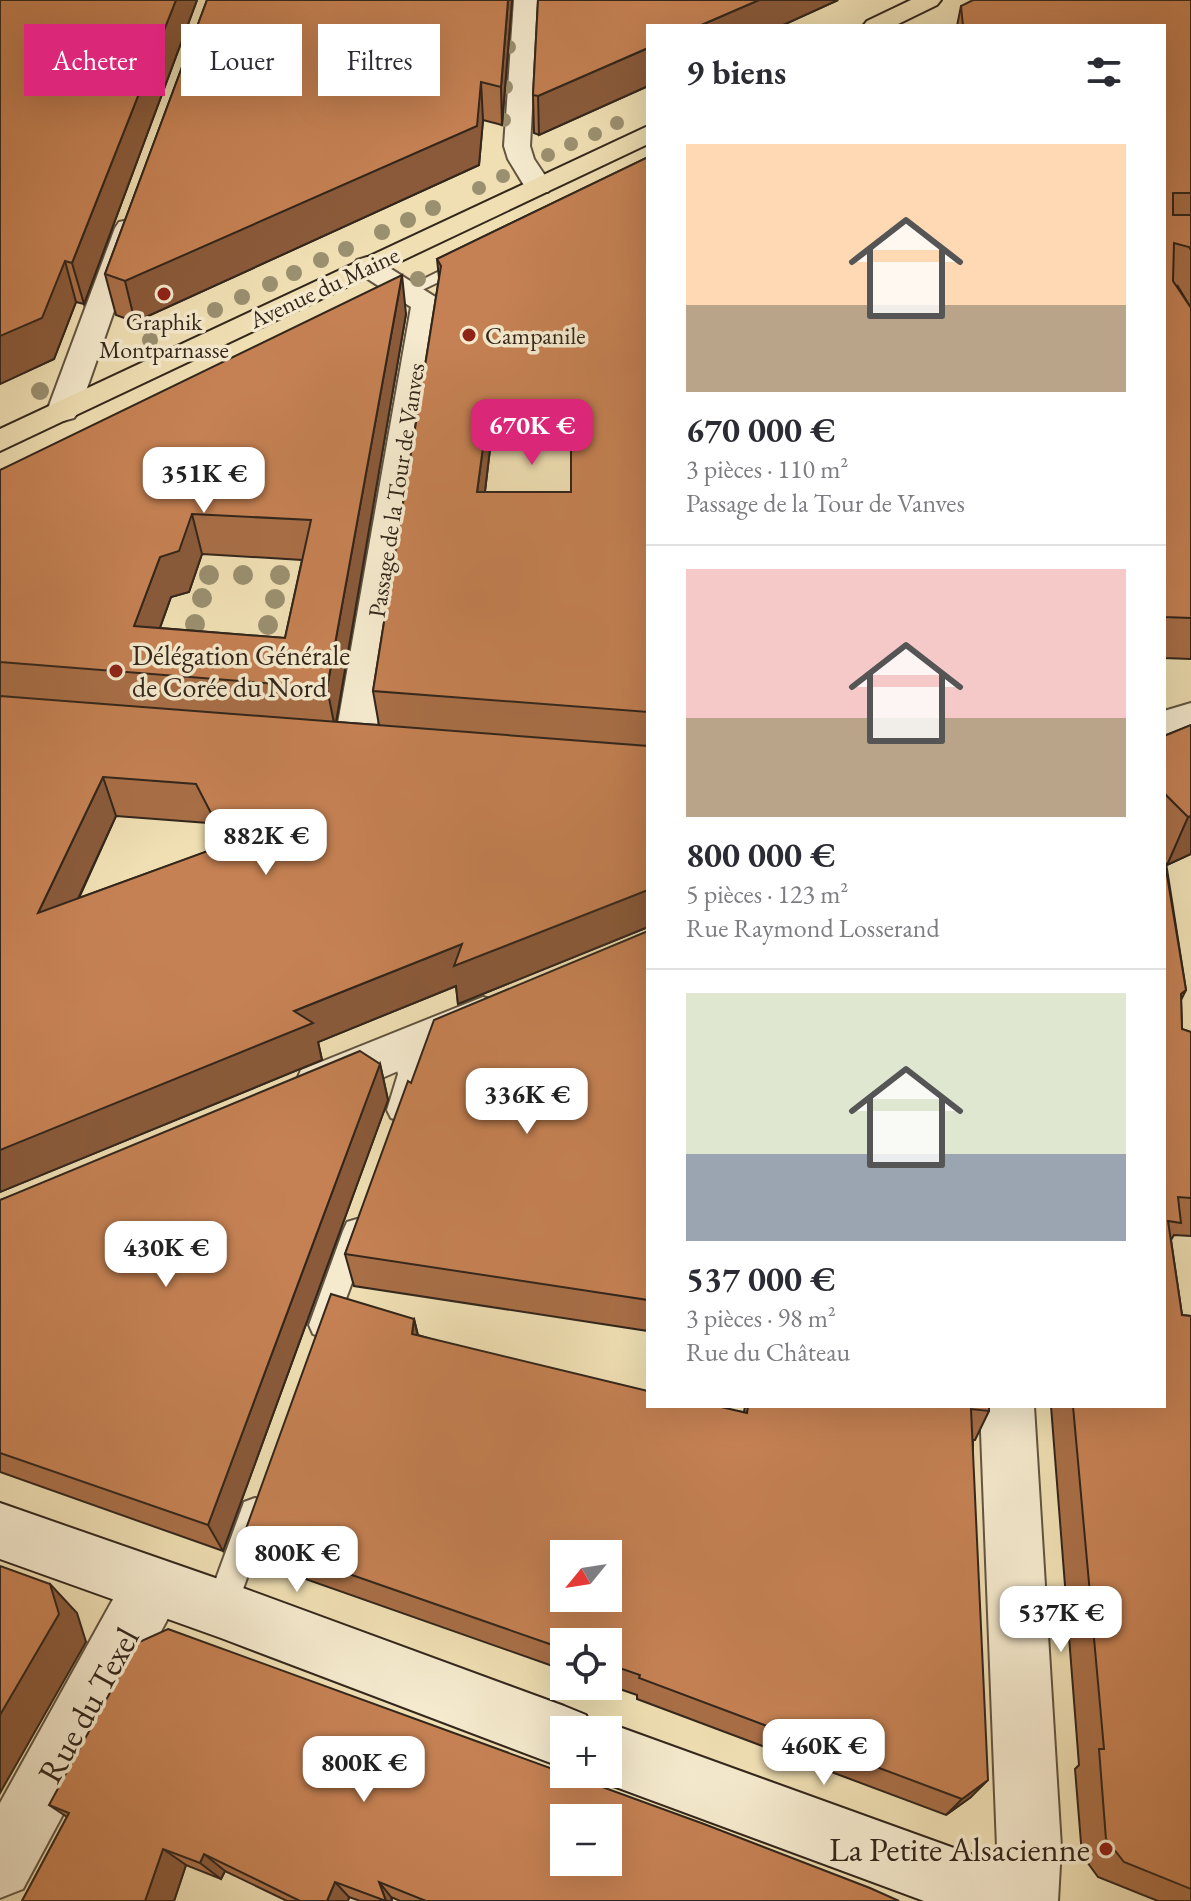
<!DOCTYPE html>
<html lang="fr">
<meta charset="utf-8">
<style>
:root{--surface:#fff;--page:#f7f7f7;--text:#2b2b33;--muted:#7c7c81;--line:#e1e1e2;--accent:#db2777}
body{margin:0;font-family:"EB Garamond",serif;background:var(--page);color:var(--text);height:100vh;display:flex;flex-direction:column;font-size:30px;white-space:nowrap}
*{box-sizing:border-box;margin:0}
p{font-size:26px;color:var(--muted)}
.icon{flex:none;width:44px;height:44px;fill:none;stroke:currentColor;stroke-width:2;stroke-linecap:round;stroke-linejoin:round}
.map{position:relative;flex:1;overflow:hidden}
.side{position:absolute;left:646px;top:24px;width:520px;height:1384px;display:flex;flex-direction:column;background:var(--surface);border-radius:0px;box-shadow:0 8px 32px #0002}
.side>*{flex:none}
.guide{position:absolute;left:24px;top:24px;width:502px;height:72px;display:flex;gap:16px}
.needle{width:52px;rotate:240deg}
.tools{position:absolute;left:550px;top:1540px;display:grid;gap:16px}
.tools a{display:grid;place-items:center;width:72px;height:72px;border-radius:0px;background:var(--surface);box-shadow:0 8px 32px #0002;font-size:40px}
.price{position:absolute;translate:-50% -68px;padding:0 18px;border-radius:16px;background:#fff;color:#222;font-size:26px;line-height:52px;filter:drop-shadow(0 2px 4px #0008)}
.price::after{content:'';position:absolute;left:50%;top:48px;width:24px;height:18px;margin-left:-12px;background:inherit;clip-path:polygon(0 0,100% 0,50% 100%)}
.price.on{background:var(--accent);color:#fff}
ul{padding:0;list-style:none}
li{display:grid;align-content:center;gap:16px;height:424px;padding:0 40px}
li+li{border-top:2px solid var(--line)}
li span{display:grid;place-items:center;height:248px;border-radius:0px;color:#555}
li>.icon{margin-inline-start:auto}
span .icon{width:144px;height:144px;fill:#fffc;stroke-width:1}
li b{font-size:34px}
h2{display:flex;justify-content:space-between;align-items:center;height:96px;padding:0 40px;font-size:34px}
.tag{padding:0 28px;border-radius:0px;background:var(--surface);box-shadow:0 8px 32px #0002;font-size:28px;line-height:72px}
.tag.on{background:var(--accent);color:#fff}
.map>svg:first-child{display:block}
</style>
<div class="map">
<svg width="1191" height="1901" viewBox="0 0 1191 1901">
<rect width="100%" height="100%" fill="#efdfb3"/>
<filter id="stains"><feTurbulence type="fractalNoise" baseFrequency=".0025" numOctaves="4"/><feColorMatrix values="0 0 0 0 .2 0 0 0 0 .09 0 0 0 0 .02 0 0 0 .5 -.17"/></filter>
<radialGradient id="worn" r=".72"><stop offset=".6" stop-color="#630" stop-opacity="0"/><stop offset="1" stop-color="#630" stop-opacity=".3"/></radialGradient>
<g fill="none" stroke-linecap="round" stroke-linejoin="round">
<defs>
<g id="lane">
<polygon points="466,258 472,260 472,266 397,302 385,302 383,299"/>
<polygon points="403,1038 412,1041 424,1074 409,1118 400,1121 391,1118 387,1110 398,1074 390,1048 394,1041"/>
<polygon points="357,1219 367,1222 371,1231 333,1334 323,1338 313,1334 309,1325 343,1231 347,1222"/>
<polygon points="255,1498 266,1502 270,1513 232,1620 221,1625 210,1620 205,1609 244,1502"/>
</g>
<g id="street">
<polygon points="514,0 538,0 530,146 534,159 552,186 548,192 528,192 508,159 504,146"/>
<polygon points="129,220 139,222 143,228 79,411 74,418 63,421 52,418 47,411 115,228 119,222"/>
<polygon points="367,257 377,260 437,298 441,304 374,746 368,756 354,760 340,756 334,746 411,307 357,272 353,266 357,260"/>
<polygon points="1191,703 1191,731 1164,739 1164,711"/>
<polygon points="483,997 499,1002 506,1015 499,1028 335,1098 318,1104 301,1098 295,1084 301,1070"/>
<polygon points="980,1406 1034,1406 1061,1847 1058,1901 994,1901 997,1847"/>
<polygon points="153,1557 174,1565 182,1586 174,1607 23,1889 0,1898 0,1803 132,1565"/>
</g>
<polygon id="secondary" points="0,1503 221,1580 564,1706 586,1715 592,1730 608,1723 1012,1869 1035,1878 1044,1901 924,1901 586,1776 608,1774 608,1730 564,1730 564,1768 221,1638 0,1559"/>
<g id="primary">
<polygon points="911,0 941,0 937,5 894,26 863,26 867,21"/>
<polygon points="648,126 648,144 0,451 0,429"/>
</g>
</defs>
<use href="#lane" stroke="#625441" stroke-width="4"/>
<use href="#street" stroke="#625441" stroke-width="4"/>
<use href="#secondary" stroke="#33261b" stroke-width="4"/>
<use href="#primary" stroke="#33261b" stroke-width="4"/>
<use href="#lane" fill="#f5eace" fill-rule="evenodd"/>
<use href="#street" fill="#f5eace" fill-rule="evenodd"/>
<use href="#secondary" fill="#f5eace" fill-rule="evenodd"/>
<use href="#primary" fill="#efdfb3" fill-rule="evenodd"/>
</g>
<g fill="#9a8f6f">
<circle cx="509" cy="47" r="7"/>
<circle cx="506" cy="87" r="7"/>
<circle cx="504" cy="120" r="7"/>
<circle cx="617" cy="123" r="7"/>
<circle cx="595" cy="134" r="7"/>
<circle cx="571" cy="144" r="7"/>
<circle cx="548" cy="155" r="7"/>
<circle cx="503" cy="176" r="7"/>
<circle cx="479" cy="188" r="7"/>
<circle cx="433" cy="208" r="8"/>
<circle cx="408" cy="220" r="8"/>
<circle cx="382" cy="232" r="8"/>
<circle cx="346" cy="249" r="8"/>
<circle cx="321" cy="260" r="8"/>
<circle cx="294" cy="273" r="8"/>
<circle cx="418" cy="279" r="8"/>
<circle cx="270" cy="284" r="8"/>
<circle cx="242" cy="297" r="8"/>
<circle cx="215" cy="310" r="8"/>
<circle cx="182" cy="325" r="8"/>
<circle cx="150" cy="340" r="8"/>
<circle cx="40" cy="391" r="9"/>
<circle cx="209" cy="575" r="10"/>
<circle cx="243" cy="575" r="10"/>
<circle cx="280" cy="575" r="10"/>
<circle cx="202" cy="598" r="10"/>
<circle cx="275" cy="599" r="10"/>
<circle cx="195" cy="624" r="10"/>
<circle cx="268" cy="625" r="10"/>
</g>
<g fill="#a96f47" stroke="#33261b" stroke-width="2" fill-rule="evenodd">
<polygon points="0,0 197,0 84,304 76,302 54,359 0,384"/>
<polygon points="207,0 512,0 502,125 483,120 479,165 135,322 116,315 105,274"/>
<polygon points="538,0 838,0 781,26 648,26 648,86 539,135 534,133 533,95"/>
<polygon points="1191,0 1191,308 1177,285 1191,308 1191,659 1164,658 1164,26 957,26 961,6"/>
<path d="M648,157V927L458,1004L456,986L318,1042L322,1060L0,1192V470L406,314L336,722L379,725L373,691L439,278L437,259ZM490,449L571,450V492H485ZM202,554L302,560L285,638L160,628L171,597L189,592ZM116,816L208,823L220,847L79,898Z"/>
<polygon points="1191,725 1191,854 1167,865 1166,863 1186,990 1181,1000 1182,1029 1191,1032 1191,1236 1174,1235 1171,1240 1182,1315 1191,1316 1191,1901 1158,1901 1098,1877 1082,1855 1075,1769 1079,1765 1051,1406 1164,1406 1164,736"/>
<polygon points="648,931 648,1331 354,1286 345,1254 411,1083"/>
<polygon points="380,1064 388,1100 223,1551 0,1472 0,1200"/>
<polygon points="414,1319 418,1335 648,1406 744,1412 745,1406 989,1406 989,1411 975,1440 973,1440 971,1797 946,1815 637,1699 637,1695 608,1685 608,1642 564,1642 564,1670 257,1562 243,1537"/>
<polygon points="49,1805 899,1901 400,1901 391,1897 392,1901 360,1901 349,1897 348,1901 287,1901 225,1871 221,1879 186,1865 174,1901 22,1901 67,1817"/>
</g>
<g fill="#8a5a3a" stroke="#33261b" stroke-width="2">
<polygon points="176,0 197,0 84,304 72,263"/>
<polygon points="508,0 512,0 502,125 501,87"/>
<polygon points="759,0 838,0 781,26 699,26"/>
<polygon points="648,48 648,86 539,135 538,96"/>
<polygon points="481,82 483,120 479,165 135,322 125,281"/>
<polygon points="65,261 76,302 54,359 0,384 0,336"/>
<polygon points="402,275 406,314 335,728 327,688"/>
<polygon points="488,410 490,449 480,532 477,492"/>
<polygon points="192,514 202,554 189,592 171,597 146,666 134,626 160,557"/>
<polygon points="103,777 116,816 54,951 38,913"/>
<polygon points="1191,816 1191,854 1167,865 1188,817"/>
<polygon points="648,890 648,927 458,1004 456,986 318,1042 322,1060 0,1192 0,1150 294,1011 462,944"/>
<polygon points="380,1064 388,1100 223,1551 208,1525"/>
<polygon points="414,1319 421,1350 412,1334"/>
<polygon points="50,1584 77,1613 86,1642 0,1793 0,1715"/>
<polygon points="988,1780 971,1797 946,1815 962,1799"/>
<polygon points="163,1849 186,1865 174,1901 145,1901"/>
<polygon points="204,1854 225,1871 221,1879 200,1863"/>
<polygon points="335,1882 349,1897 348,1901 327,1901"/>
<polygon points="379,1882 391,1897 392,1901 386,1901"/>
</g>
<g fill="#c58153" stroke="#33261b" stroke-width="2" fill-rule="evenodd">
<polygon points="0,0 176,0 72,263 65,261 42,318 0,336"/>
<polygon points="207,0 508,0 501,87 481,82 477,126 125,281 105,274"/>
<polygon points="538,0 759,0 699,26 648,26 648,48 538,96 533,95"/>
<polygon points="973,0 1191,0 1191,193 1173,193 1173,215 1191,215 1191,250 1189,247 1174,243 1173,281 1191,308 1191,618 1164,617 1164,26 958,26 963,26 961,6"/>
<path d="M648,157V712L373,691L441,266L437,259ZM488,410H571V492H477Z"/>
<path d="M402,275L327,688L0,662V470ZM192,514L311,520L285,638L134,626L160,557L179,551Z"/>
<path d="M0,696L648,746V890L454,966L462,944L294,1011L313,1023L0,1150ZM103,777L196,784L227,844L38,913Z"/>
<polygon points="1191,725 1191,816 1188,817 1164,793 1164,736"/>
<polygon points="1164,857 1186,990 1181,994 1182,1029 1191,1032 1191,1198 1178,1197 1181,1223 1168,1221 1182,1315 1191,1316 1191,1889 1124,1862 1106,1839 1099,1749 1104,1749 1073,1406 1164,1406"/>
<polygon points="648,931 648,1300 345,1254 408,1081 411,1083 434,1020"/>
<polygon points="360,1051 380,1064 208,1525 0,1453 0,1200"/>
<path d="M331,1294L414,1319L412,1334L648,1391V1406H717L747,1413L748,1406H989V1411L971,1409L988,1780L962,1799L639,1678L640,1675L608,1664V1642H564V1649L243,1537ZM564,1554H608V1598H564Z"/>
<polygon points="0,1566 50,1584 59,1614 0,1715"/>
<path d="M168,1629L704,1824L870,1888L899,1901H426L379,1882L386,1901L335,1882L327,1901H300L204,1854L200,1863L163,1849L145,1901H22L69,1813L49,1805L137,1643ZM564,1818H608V1862H564Z"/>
</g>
<g fill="#8f2418" stroke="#f5eace" stroke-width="3">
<circle cx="164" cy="294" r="8"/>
<circle cx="469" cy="335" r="8"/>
<circle cx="116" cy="671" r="8"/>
<circle cx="1106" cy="1849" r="8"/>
</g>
<g text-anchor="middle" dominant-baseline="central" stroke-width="7" stroke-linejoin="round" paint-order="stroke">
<g font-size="24" fill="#33261b" stroke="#f5eace">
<text transform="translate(324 287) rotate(-25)">Avenue du Maine</text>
<text transform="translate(396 490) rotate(-81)">Passage de la Tour de Vanves</text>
</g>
<g font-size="24" fill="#33261b" stroke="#f5eace">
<text x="164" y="321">Graphik<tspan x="164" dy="28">Montparnasse</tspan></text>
<text x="485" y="335" text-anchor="start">Campanile</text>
</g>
<g font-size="28" fill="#33261b" stroke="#f5eace" text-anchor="start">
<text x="132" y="655">Délégation Générale<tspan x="132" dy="32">de Corée du Nord</tspan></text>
</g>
<g font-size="34" fill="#33261b" stroke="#f5eace">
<text transform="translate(88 1705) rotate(-61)">Rue du Texel</text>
</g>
<g font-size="34" fill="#33261b" stroke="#f5eace" text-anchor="end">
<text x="1090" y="1849">La Petite Alsacienne</text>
</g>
</g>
<rect width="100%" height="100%" filter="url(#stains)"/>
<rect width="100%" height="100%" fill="url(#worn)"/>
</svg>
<div class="tools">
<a><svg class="needle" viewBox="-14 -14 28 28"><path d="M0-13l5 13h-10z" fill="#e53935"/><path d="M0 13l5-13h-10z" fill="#7c7c81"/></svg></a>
<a><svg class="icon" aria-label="locate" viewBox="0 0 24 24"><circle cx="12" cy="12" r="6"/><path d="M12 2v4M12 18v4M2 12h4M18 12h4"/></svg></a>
<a>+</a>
<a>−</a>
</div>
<b class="price on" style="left:532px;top:467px">670K €</b>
<b class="price" style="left:204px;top:515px">351K €</b>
<b class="price" style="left:266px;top:877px">882K €</b>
<b class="price" style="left:527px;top:1136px">336K €</b>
<b class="price" style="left:166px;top:1289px">430K €</b>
<b class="price" style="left:297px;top:1594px">800K €</b>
<b class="price" style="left:1061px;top:1654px">537K €</b>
<b class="price" style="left:824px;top:1787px">460K €</b>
<b class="price" style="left:364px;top:1804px">800K €</b>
<div class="guide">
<a class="tag on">Acheter</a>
<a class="tag">Louer</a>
<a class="tag">Filtres</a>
</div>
<section class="side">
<h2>9 biens<svg class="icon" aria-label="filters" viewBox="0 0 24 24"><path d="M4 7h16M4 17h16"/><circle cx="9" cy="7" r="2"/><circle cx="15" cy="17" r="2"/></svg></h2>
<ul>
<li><span style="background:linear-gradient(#ffd9b3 65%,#b9a48a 0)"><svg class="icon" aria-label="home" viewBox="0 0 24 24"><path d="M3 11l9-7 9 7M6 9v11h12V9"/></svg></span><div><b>670 000 €</b><p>3 pièces · 110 m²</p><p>Passage de la Tour de Vanves</p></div></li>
<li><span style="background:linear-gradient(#f6c9c9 60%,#b9a48a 0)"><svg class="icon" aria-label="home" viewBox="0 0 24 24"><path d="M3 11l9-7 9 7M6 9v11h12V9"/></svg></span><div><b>800 000 €</b><p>5 pièces · 123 m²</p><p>Rue Raymond Losserand</p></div></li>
<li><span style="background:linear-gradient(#dfe7d0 65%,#9aa5b1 0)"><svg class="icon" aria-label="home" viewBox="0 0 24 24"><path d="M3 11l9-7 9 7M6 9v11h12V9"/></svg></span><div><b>537 000 €</b><p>3 pièces · 98 m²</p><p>Rue du Château</p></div></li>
</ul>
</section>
</div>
